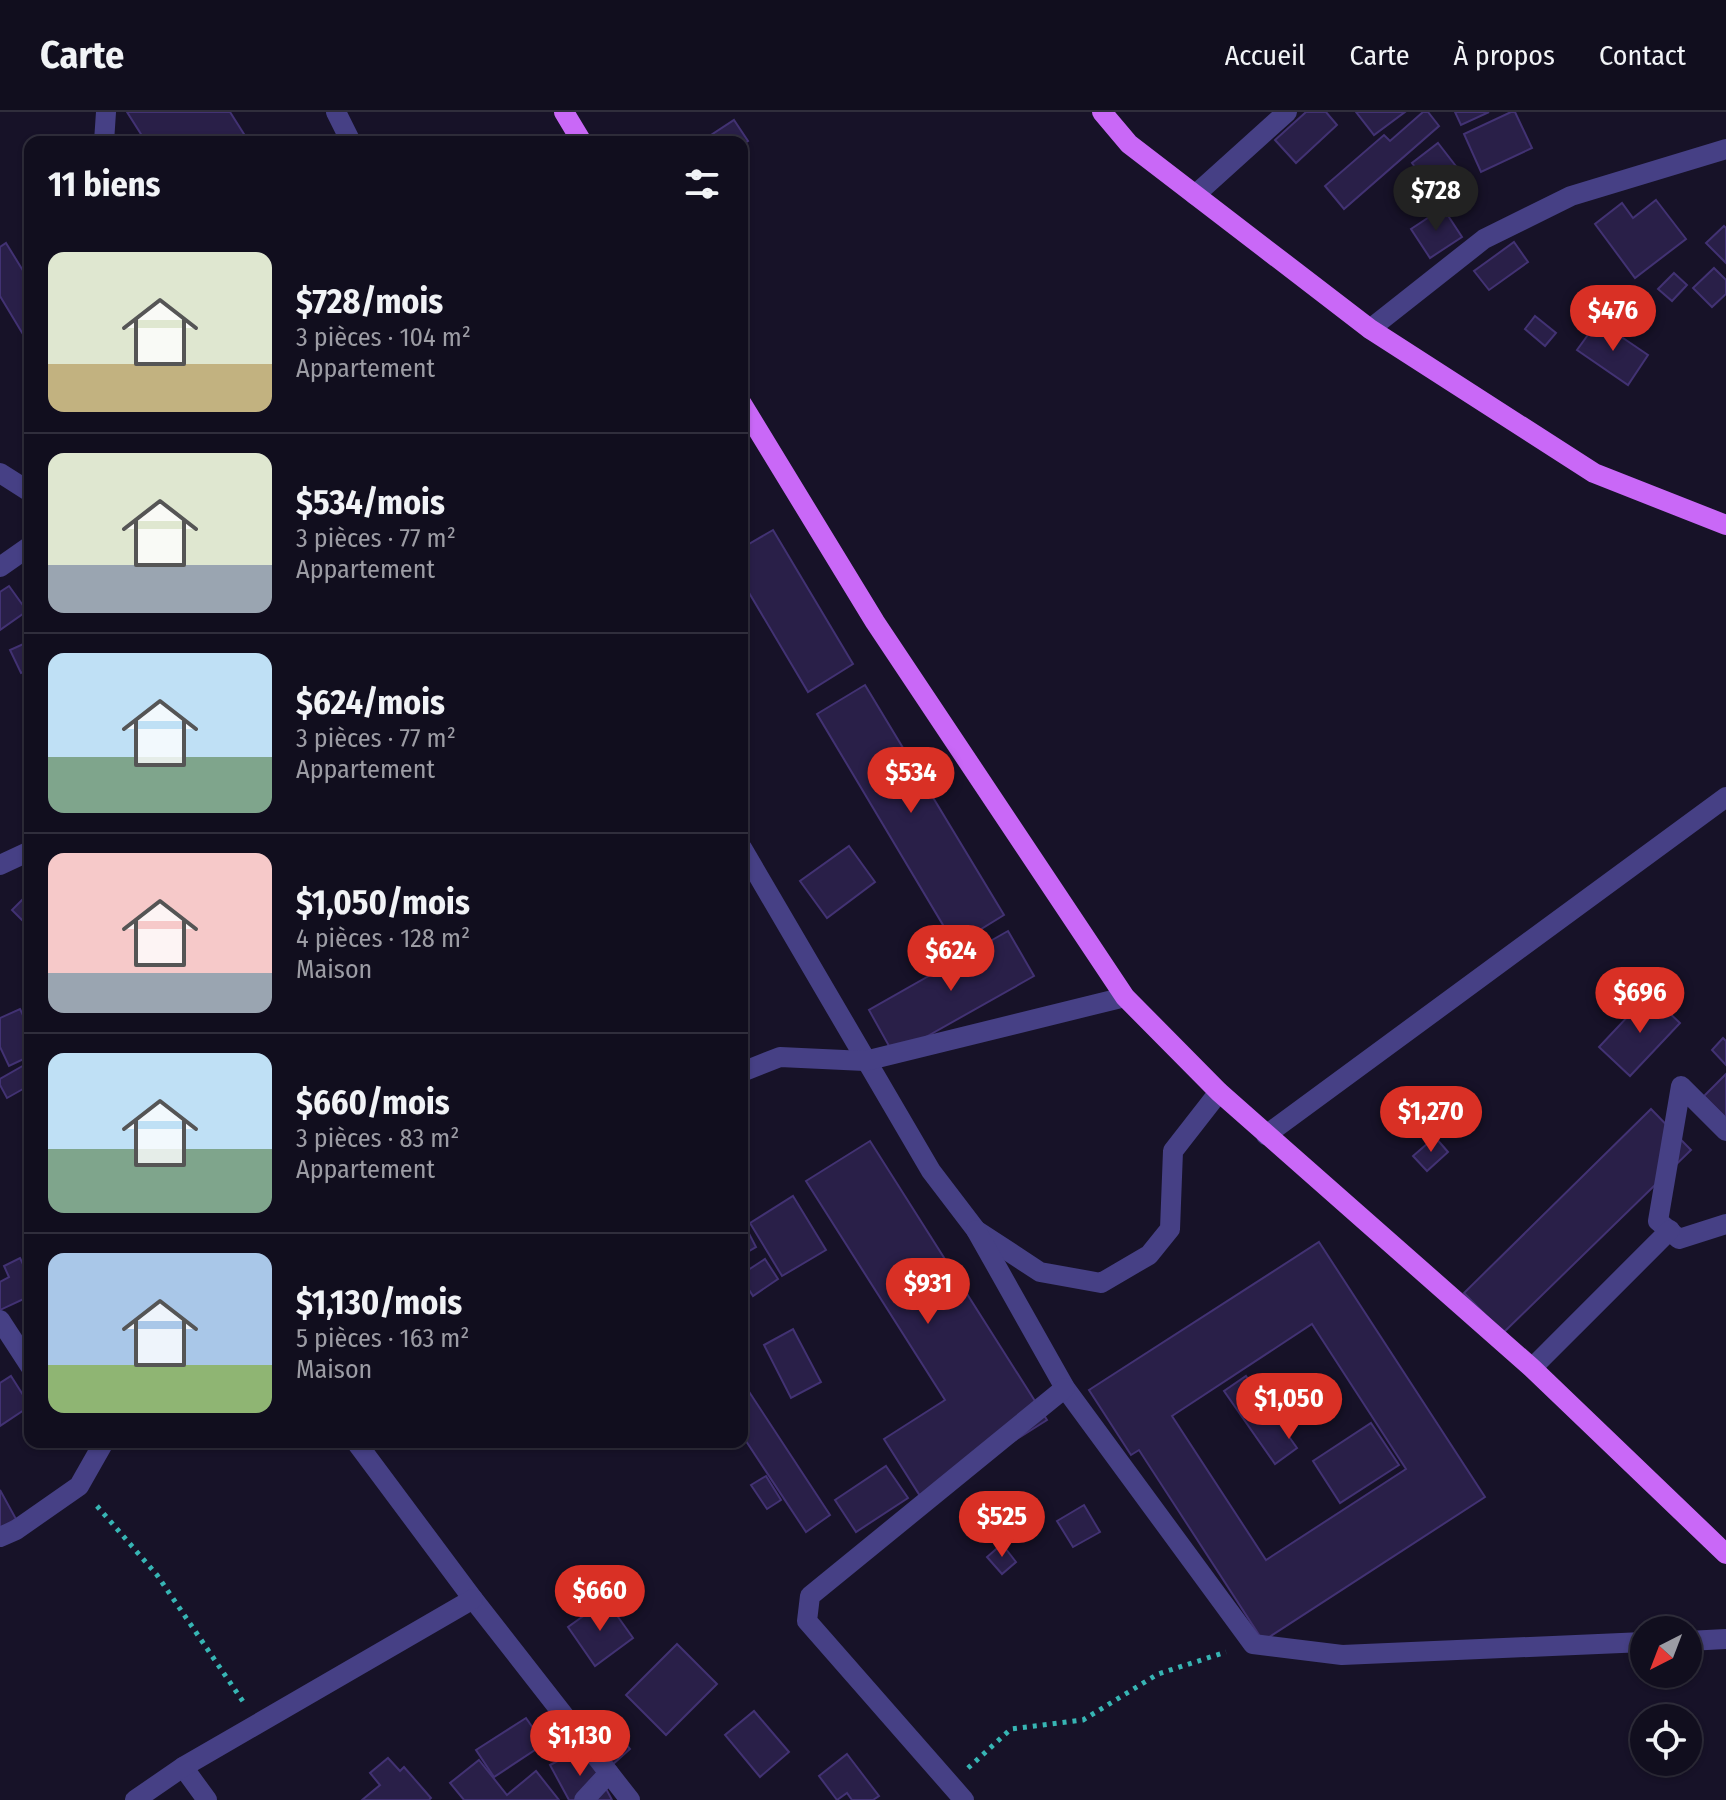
<!DOCTYPE html>
<html lang="fr">
<meta charset="utf-8">
<style>
:root{--surface:#110e1e;--page:#1a1727;--text:#f1f3f6;--muted:#9c9ca4;--line:#302e3c;--accent:#d93025}
body{margin:0;font-family:"Fira Sans Condensed",sans-serif;background:var(--page);color:var(--text);height:100vh;display:flex;flex-direction:column;font-size:30px;white-space:nowrap}
*{box-sizing:border-box;margin:0}
p{font-size:26px;color:var(--muted)}
.icon{flex:none;width:44px;height:44px;fill:none;stroke:currentColor;stroke-width:2;stroke-linecap:round;stroke-linejoin:round}
.map{position:relative;flex:1;overflow:hidden}
.panel{position:absolute;left:24px;top:24px;width:724px;height:1312px;display:flex;flex-direction:column;background:var(--surface);border-radius:16px;box-shadow:0 2px 6px #0004,0 0 0 2px var(--line)}
.panel>*{flex:none}
.needle{width:52px;rotate:222deg}
.buttons{position:absolute;left:1630px;top:1504px;display:grid;gap:16px}
.buttons a{display:grid;place-items:center;width:72px;height:72px;border-radius:50%;background:var(--surface);box-shadow:0 2px 6px #0004,0 0 0 2px var(--line);font-size:40px}
.price{position:absolute;translate:-50% -68px;padding:0 18px;border-radius:28px;background:var(--accent);color:#fff;font-size:26px;line-height:52px;filter:drop-shadow(0 2px 4px #0008)}
.price::after{content:'';position:absolute;left:50%;top:48px;width:24px;height:18px;margin-left:-12px;background:inherit;clip-path:polygon(0 0,100% 0,50% 100%)}
.price.selected{background:#222;color:#fff}
ul{padding:0;list-style:none}
li{display:flex;align-items:center;gap:24px;height:200px;padding:0 24px}
li+li{border-top:2px solid var(--line)}
li span{display:grid;place-items:center;flex:none;width:224px;height:160px;border-radius:16px;color:#555}
li>.icon{margin-inline-start:auto}
span .icon{width:96px;height:96px;fill:#fffc;stroke-width:1}
li b{font-size:34px}
h2{display:flex;justify-content:space-between;align-items:center;height:96px;padding:0 24px;font-size:34px}
header{display:flex;align-items:center;gap:48px;box-sizing:border-box;height:112px;padding:0 40px;background:var(--surface);border-bottom:2px solid var(--line)}
header strong{font-size:38px}
nav{display:flex;gap:44px;margin-inline-start:auto;font-size:28px}
.map>svg:first-child{display:block}
</style>
<header>
<strong>Carte</strong>
<nav><a>Accueil</a><a>Carte</a><a>À propos</a><a>Contact</a></nav>
</header>
<div class="map">
<svg width="1726" height="1688" viewBox="0 0 1726 1688">
<rect width="100%" height="100%" fill="#171228"/>
<g fill="#291f48" stroke="#423273" stroke-width="2" fill-rule="evenodd">
<polygon points="127,0 230,0 249,30 146,30"/>
<polygon points="1306,0 1326,0 1337,13 1296,51 1275,28"/>
<polygon points="1356,0 1405,0 1374,23"/>
<polygon points="1423,0 1428,0 1439,14 1344,97 1325,74 1384,23 1390,29"/>
<polygon points="1455,0 1489,0 1461,13"/>
<polygon points="1511,0 1515,0 1532,36 1481,60 1464,22"/>
<polygon points="734,8 748,29 742,33 742,30 712,30 708,25"/>
<polygon points="1438,31 1462,62 1436,82 1412,51"/>
<polygon points="1656,88 1686,127 1635,166 1595,112 1622,91 1633,106"/>
<polygon points="1443,96 1462,125 1430,146 1411,117"/>
<polygon points="1724,114 1726,116 1726,151 1706,131"/>
<polygon points="1514,130 1528,150 1489,178 1474,159"/>
<polygon points="6,131 30,170 30,234 0,184 0,135"/>
<polygon points="1714,156 1726,168 1726,182 1712,195 1693,176"/>
<polygon points="1674,161 1687,173 1672,189 1658,177"/>
<polygon points="1535,204 1556,221 1545,234 1525,217"/>
<polygon points="1598,209 1648,243 1628,273 1577,238"/>
<polygon points="773,418 853,552 808,580 742,469 742,436"/>
<polygon points="9,474 27,499 0,518 0,480"/>
<polygon points="30,529 30,557 21,561 10,538"/>
<polygon points="865,573 1004,803 955,833 817,602"/>
<polygon points="849,734 875,770 827,806 800,769"/>
<polygon points="30,780 30,816 12,798"/>
<polygon points="1008,819 1034,864 894,943 869,898"/>
<polygon points="1649,882 1680,911 1630,964 1599,935"/>
<polygon points="20,897 30,918 30,944 9,954 0,935 0,906"/>
<polygon points="1723,926 1726,929 1726,953 1712,938"/>
<polygon points="26,952 30,959 30,973 7,986 0,973 0,967"/>
<polygon points="1726,962 1726,1006 1704,984"/>
<polygon points="1651,997 1691,1038 1503,1221 1464,1181"/>
<polygon points="1435,1025 1448,1040 1427,1059 1413,1044"/>
<polygon points="870,1029 1047,1308 922,1387 884,1327 945,1288 806,1069"/>
<polygon points="793,1084 826,1138 782,1164 750,1111"/>
<polygon points="742,1108 756,1135 742,1143"/>
<path d="M1319,1130L1485,1385L1263,1529L1139,1338L1131,1343L1089,1278ZM1312,1212L1406,1357L1266,1448L1172,1304Z"/>
<polygon points="20,1146 30,1167 30,1184 0,1198 0,1170 9,1165 4,1154"/>
<polygon points="765,1147 778,1167 753,1184 742,1167 742,1162"/>
<polygon points="793,1217 821,1270 791,1286 764,1233"/>
<polygon points="11,1264 30,1294 0,1314 0,1271"/>
<polygon points="1246,1264 1297,1336 1275,1352 1224,1279"/>
<polygon points="742,1269 830,1403 806,1420 742,1323"/>
<polygon points="1371,1311 1399,1353 1340,1391 1313,1349"/>
<polygon points="886,1354 908,1386 856,1420 835,1388"/>
<polygon points="766,1364 781,1388 767,1397 751,1373"/>
<polygon points="0,1378 16,1407 0,1416"/>
<polygon points="1084,1393 1100,1420 1073,1435 1057,1409"/>
<polygon points="1002,1432 1016,1450 1002,1462 987,1445"/>
<polygon points="606,1488 633,1526 595,1554 568,1515"/>
<polygon points="677,1532 717,1572 666,1623 626,1583"/>
<polygon points="754,1599 789,1640 760,1665 725,1623"/>
<polygon points="602,1605 630,1637 612,1653 584,1622"/>
<polygon points="526,1606 544,1632 494,1665 476,1638"/>
<polygon points="584,1635 612,1688 569,1688 550,1653"/>
<polygon points="847,1642 879,1684 873,1688 852,1688 847,1681 837,1688 819,1664"/>
<polygon points="388,1646 400,1659 404,1655 431,1686 429,1688 362,1688 380,1673 370,1661"/>
<polygon points="479,1648 507,1683 536,1659 559,1688 464,1688 450,1671"/>
</g>
<g fill="none" stroke-linecap="round" stroke-linejoin="round">
<g stroke="#37b5b4" stroke-width="5" stroke-dasharray="4 6" stroke-linecap="butt">
<polyline points="97,1394 157,1463 244,1591"/>
<polyline points="968,1656 1011,1617 1083,1608 1158,1562 1226,1540"/>
</g>
<g stroke="#464085" stroke-width="20">
<polyline points="336,0 351,30"/>
<polyline points="104,30 106,0"/>
<polyline points="1195,83 1287,0"/>
<polyline points="1370,217 1484,127 1571,84 1726,37"/>
<polyline points="0,361 30,380"/>
<polyline points="0,455 30,434"/>
<polyline points="742,736 931,1059 976,1118 1040,1160 1101,1171 1149,1143 1170,1117 1173,1039 1219,980"/>
<polyline points="0,753 30,739"/>
<polyline points="742,960 780,945 865,949 1125,885"/>
<polyline points="1726,1019 1681,974 1658,1109 1679,1127 1726,1112"/>
<polyline points="1266,1023 1726,685"/>
<polyline points="976,1118 1065,1276 1253,1532 1342,1543 1644,1530"/>
<polyline points="0,1208 30,1254"/>
<polyline points="1532,1256 1670,1118"/>
<polyline points="356,1330 473,1487 630,1688"/>
<polyline points="0,1425 16,1418 79,1374 104,1330"/>
<polyline points="1688,1529 1726,1527"/>
<polyline points="183,1655 207,1688"/>
<polyline points="135,1688 183,1655 473,1487"/>
<polyline points="584,1688 609,1661"/>
<polyline points="964,1688 807,1509 810,1484 1065,1276"/>
</g>
<g stroke="#c968f7" stroke-width="20">
<polyline points="564,0 582,30"/>
<polyline points="1102,0 1129,32 1370,217 1594,361 1726,413"/>
<polyline points="742,292 875,510 1125,885 1219,980 1532,1256 1726,1442"/>
</g>
</g>
</svg>
<div class="buttons">
<a><svg class="needle" viewBox="-14 -14 28 28"><path d="M0-13l5 13h-10z" fill="#e53935"/><path d="M0 13l5-13h-10z" fill="#9c9ca4"/></svg></a>
<a><svg class="icon" aria-label="locate" viewBox="0 0 24 24"><circle cx="12" cy="12" r="6"/><path d="M12 2v4M12 18v4M2 12h4M18 12h4"/></svg></a>
</div>
<b class="price selected" style="left:1436px;top:121px">$728</b>
<b class="price" style="left:1613px;top:241px">$476</b>
<b class="price" style="left:911px;top:703px">$534</b>
<b class="price" style="left:951px;top:881px">$624</b>
<b class="price" style="left:1640px;top:923px">$696</b>
<b class="price" style="left:1431px;top:1042px">$1,270</b>
<b class="price" style="left:928px;top:1214px">$931</b>
<b class="price" style="left:1289px;top:1329px">$1,050</b>
<b class="price" style="left:1002px;top:1447px">$525</b>
<b class="price" style="left:600px;top:1521px">$660</b>
<b class="price" style="left:580px;top:1666px">$1,130</b>
<section class="panel">
<h2>11 biens<svg class="icon" aria-label="filters" viewBox="0 0 24 24"><path d="M4 7h16M4 17h16"/><circle cx="9" cy="7" r="2"/><circle cx="15" cy="17" r="2"/></svg></h2>
<ul>
<li><span style="background:linear-gradient(#dfe7d0 70%,#c2b280 0)"><svg class="icon" aria-label="home" viewBox="0 0 24 24"><path d="M3 11l9-7 9 7M6 9v11h12V9"/></svg></span><div><b>$728/mois</b><p>3 pièces · 104 m²</p><p>Appartement</p></div></li>
<li><span style="background:linear-gradient(#dfe7d0 70%,#9aa5b1 0)"><svg class="icon" aria-label="home" viewBox="0 0 24 24"><path d="M3 11l9-7 9 7M6 9v11h12V9"/></svg></span><div><b>$534/mois</b><p>3 pièces · 77 m²</p><p>Appartement</p></div></li>
<li><span style="background:linear-gradient(#bfe0f5 65%,#7fa58c 0)"><svg class="icon" aria-label="home" viewBox="0 0 24 24"><path d="M3 11l9-7 9 7M6 9v11h12V9"/></svg></span><div><b>$624/mois</b><p>3 pièces · 77 m²</p><p>Appartement</p></div></li>
<li><span style="background:linear-gradient(#f6c9c9 75%,#9aa5b1 0)"><svg class="icon" aria-label="home" viewBox="0 0 24 24"><path d="M3 11l9-7 9 7M6 9v11h12V9"/></svg></span><div><b>$1,050/mois</b><p>4 pièces · 128 m²</p><p>Maison</p></div></li>
<li><span style="background:linear-gradient(#bfe0f5 60%,#7fa58c 0)"><svg class="icon" aria-label="home" viewBox="0 0 24 24"><path d="M3 11l9-7 9 7M6 9v11h12V9"/></svg></span><div><b>$660/mois</b><p>3 pièces · 83 m²</p><p>Appartement</p></div></li>
<li><span style="background:linear-gradient(#a9c7e8 70%,#8fb573 0)"><svg class="icon" aria-label="home" viewBox="0 0 24 24"><path d="M3 11l9-7 9 7M6 9v11h12V9"/></svg></span><div><b>$1,130/mois</b><p>5 pièces · 163 m²</p><p>Maison</p></div></li>
</ul>
</section>
</div>
